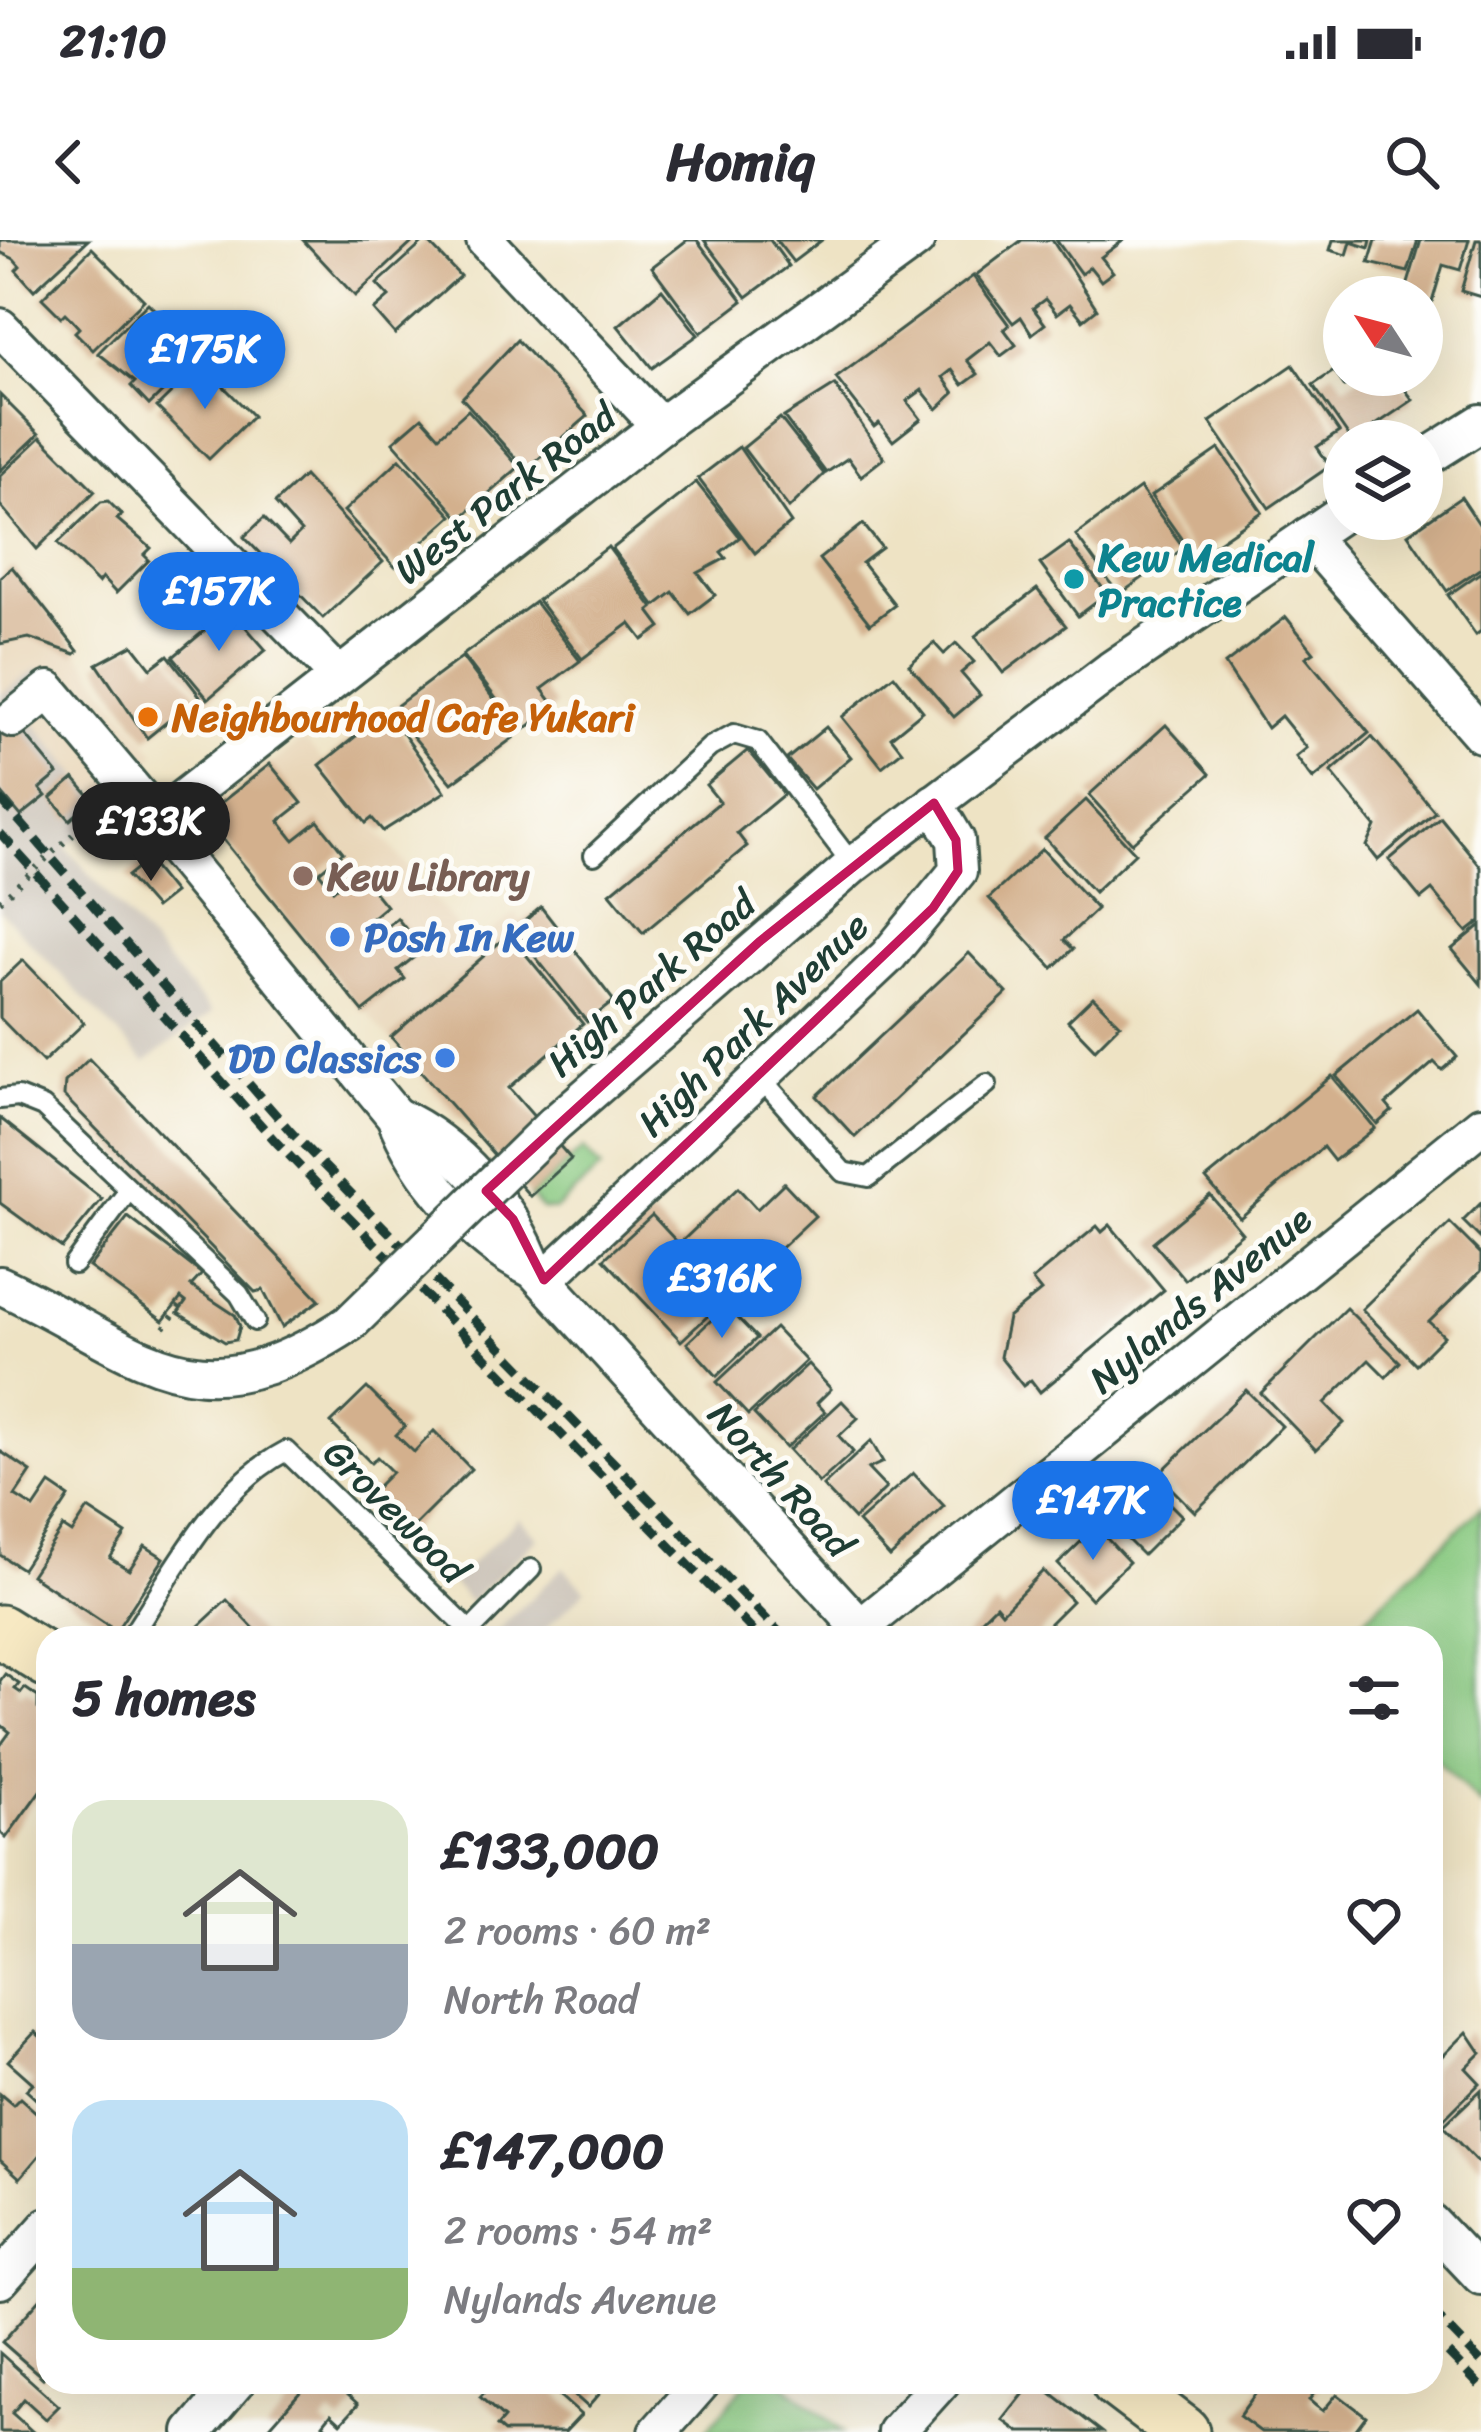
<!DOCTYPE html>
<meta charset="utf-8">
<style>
:root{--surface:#fff;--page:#f2f2f3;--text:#2b2b33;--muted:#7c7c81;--accent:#1a73e8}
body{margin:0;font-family:Sriracha,sans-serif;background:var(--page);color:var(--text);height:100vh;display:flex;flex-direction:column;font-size:45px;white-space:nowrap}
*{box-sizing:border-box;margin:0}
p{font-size:39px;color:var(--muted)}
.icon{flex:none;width:66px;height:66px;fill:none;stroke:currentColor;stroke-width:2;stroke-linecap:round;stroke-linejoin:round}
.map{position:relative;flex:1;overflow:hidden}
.side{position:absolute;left:36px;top:1386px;width:1407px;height:768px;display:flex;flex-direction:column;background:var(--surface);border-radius:36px;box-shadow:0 12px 48px #0002}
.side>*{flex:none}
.needle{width:78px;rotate:306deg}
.tools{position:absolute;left:1323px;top:36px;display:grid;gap:24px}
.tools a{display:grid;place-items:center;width:120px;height:120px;border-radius:50%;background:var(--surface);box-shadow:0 12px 48px #0002;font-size:60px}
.price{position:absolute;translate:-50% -102px;padding:0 27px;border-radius:42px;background:var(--accent);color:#fff;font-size:39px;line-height:78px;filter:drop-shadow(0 3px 6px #0008)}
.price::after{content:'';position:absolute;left:50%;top:72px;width:36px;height:27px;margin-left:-18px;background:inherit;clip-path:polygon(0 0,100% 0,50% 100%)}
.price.on{background:#222;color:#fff}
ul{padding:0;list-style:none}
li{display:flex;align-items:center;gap:36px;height:300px;padding:0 36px}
li span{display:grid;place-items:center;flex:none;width:336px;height:240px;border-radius:36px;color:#555}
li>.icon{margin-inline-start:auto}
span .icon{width:144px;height:144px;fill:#fffc;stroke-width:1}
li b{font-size:51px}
h2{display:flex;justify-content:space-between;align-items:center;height:144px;padding:0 36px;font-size:51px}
.status{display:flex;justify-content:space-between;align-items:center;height:84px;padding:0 60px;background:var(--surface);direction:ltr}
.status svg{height:33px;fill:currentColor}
header{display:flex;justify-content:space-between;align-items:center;height:156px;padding:0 36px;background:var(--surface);font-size:54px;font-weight:700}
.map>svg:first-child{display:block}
</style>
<div class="status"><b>21:10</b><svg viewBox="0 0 49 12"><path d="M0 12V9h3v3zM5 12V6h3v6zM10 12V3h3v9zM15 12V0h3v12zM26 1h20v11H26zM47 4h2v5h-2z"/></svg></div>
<header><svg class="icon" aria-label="back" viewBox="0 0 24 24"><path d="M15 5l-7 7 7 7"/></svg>Homiq<svg class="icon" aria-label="search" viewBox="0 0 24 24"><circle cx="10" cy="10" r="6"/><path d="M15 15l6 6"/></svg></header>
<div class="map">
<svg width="1481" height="2192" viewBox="0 0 1481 2192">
<rect width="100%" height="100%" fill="#fdfcf7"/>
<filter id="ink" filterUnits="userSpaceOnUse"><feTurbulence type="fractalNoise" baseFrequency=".00833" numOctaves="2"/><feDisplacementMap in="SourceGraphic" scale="24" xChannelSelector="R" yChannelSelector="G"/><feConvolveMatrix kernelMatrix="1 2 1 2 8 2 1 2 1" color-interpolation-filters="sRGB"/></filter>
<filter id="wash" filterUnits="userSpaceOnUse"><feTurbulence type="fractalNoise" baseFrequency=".004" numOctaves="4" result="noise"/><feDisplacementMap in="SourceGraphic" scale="48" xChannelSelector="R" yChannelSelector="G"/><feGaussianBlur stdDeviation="2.7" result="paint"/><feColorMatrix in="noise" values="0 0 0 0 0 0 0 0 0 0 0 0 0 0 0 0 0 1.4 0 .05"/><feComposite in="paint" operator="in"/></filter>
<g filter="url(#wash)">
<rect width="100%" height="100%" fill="#eee3c4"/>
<g fill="#e8d5b7">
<polygon points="12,327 156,514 96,563 0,464 0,337"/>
<polygon points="304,499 472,706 515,674 589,766 456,880 204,576"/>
</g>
<g fill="#cbc3b8">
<polygon points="37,428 49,440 20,466 101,562 97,567 126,605 120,610 97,582 66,607 212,773 145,822 0,671 0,455"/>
<polygon points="519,1278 538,1298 470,1362 451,1342"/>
<polygon points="563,1327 586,1350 536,1398 490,1398"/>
</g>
<g fill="#87c87f" stroke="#53825a" stroke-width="3">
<polygon points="583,909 601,928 554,970 542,969 530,956"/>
<polygon points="1481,1267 1481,1566 1431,1514 1431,1398 1345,1398"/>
<polygon points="747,2142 782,2142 843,2192 705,2192"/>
</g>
<g id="blocks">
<g fill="#d3b08d">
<polygon points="0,0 88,0 34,50 16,30 20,26 14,19 0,12"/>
<polygon points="303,0 415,0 355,56"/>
<polygon points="426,0 460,36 395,94 374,70 389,57 377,44"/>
<polygon points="687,0 697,0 743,61 701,93 652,27"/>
<polygon points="704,0 770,0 789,26 747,57"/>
<polygon points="776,0 822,0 793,22"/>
<polygon points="1022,0 1052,0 1097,69 1083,80 1070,64 1057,74 1045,59 1033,68 1045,84 1032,94 1021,77 1013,83 976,35"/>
<polygon points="1056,0 1124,0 1101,17 1113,32 1101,41 1090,27 1081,34"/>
<polygon points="1333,0 1371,0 1369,8 1351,2 1347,15 1330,10"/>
<polygon points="1376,0 1418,0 1408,32 1369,23"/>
<polygon points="1421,0 1469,0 1460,30 1443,25 1430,69 1422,66 1422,57 1404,57"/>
<polygon points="1476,0 1481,0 1481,57 1461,51"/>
<polygon points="92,8 144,60 93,110 75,92 79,88 72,80 65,73 61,77 42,58"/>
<polygon points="973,36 1009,85 1004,89 1016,105 1001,116 990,102 976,113 967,120 978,134 963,145 952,130 943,137 954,153 937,169 922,150 907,161 921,179 893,201 879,183 874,187 836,138"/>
<polygon points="662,49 698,95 652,128 618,86"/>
<polygon points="148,63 200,115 149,165 131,146 135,142 98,113"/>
<polygon points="517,100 588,176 526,230 462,158"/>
<polygon points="201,124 253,176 209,219 157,167"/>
<polygon points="1293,125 1339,192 1317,207 1330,226 1269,268 1210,182"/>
<polygon points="1334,131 1345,147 1362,135 1394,135 1413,160 1352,201 1313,145"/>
<polygon points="835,145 884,218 861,236 848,218 826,233 784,177"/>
<polygon points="0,155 39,194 0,231"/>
<polygon points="468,170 519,227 460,279 393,202 422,177 439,196"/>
<polygon points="780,178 824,234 789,268 743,208"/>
<polygon points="41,197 95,251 37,309 0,265 0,236"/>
<polygon points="739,207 791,283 755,313 698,238"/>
<polygon points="1219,209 1262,272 1195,318 1151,256"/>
<polygon points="400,219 452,276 395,327 344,271"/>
<polygon points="304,236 383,322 323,378 244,297 264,278 289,304 301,292 275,263"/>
<polygon points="696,242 740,297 721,312 726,318 698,333 715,355 690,374 673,352 655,366 612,309"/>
<polygon points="1140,248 1184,308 1119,355 1076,295"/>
<polygon points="1461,257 1481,287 1481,328 1447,351 1408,294"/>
<polygon points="108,261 122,275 117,279 151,308 144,315 149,320 116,353 102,338 98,343 58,303 101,262"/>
<polygon points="863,284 882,308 862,323 895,365 870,384 819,319"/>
<polygon points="1069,303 1107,354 1078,376 1040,324"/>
<polygon points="608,307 653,368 649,371 661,387 643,400 630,383 582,419 538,360"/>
<polygon points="12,327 78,411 75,414 29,398 0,404 0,337"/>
<polygon points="1481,332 1481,391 1476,395 1448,355"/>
<polygon points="1037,349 1066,386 1003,433 975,396"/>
<polygon points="535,362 580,421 542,449 555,466 525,489 513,472 509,476 463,415"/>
<polygon points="230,369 266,410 208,459 173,417"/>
<polygon points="1286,377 1314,412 1306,417 1369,493 1313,539 1296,517 1307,508 1281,476 1267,488 1225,424"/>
<polygon points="934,403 944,414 956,403 974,422 961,433 980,455 954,477 909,425"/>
<polygon points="133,405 151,428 168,415 200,456 200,465 184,478 179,472 147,498 97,424"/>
<polygon points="462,417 507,477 500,482 513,498 452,543 391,470"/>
<polygon points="894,435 923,471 891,497 902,511 882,527 842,477"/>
<polygon points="0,464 58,534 40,549 46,556 21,576 0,551"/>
<polygon points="387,471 445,552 383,591 372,578 366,583 320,525"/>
<polygon points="1166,485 1210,534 1132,603 1089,555"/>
<polygon points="826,487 851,517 813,549 787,519"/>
<polygon points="1372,497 1435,572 1378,620 1367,606 1376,587 1331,532"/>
<polygon points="748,510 784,554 737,593 747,606 643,693 610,653 720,562 706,545"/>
<polygon points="270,524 302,563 279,581 294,600 318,581 343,612 319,632 333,650 357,630 386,666 361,687 372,700 397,678 423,710 398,730 405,739 363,772 204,576"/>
<polygon points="74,538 93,560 70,580 51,558"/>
<polygon points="1086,560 1135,613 1094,652 1045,598"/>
<polygon points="1440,577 1481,627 1481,681 1467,692 1432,650 1421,659 1389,620"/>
<polygon points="1042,609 1097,669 1064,700 1073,709 1053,728 989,658"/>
<polygon points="147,620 174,653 155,668 127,636"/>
<polygon points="541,667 614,761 587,782 514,690"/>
<polygon points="1481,685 1481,744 1452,709"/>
<polygon points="509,694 583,784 509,848 571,919 530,956 391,797"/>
<polygon points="969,713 1007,753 855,897 817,856"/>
<polygon points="23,720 84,783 43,822 0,778 0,742"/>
<polygon points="1093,757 1120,784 1095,809 1068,781"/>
<polygon points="1417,769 1457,817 1442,830 1434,822 1386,864 1392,871 1377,884 1336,836"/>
<polygon points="89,819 320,1060 282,1087 263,1050 255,1052 64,856 65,842"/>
<polygon points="1332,836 1375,888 1334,921 1323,907 1240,978 1206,939"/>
<polygon points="0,878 102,959 62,1008 0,963"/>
<polygon points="784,943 815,976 681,1101 604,1019 652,975 679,1004 738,948 757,969"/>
<polygon points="1210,955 1242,993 1185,1040 1153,1002"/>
<polygon points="1481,963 1481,999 1463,981"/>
<polygon points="128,977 202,1034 191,1046 235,1075 240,1086 236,1100 225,1102 178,1073 186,1062 181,1058 163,1081 89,1027"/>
<polygon points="1450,983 1481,1014 1481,1031 1429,1082 1444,1096 1416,1124 1362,1069"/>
<polygon points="1110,985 1164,1050 1040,1152 1031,1140 1023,1146 1000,1117 1008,1078 1041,1051 1032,1040 1097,986 1102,992"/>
<polygon points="726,1066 757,1098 717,1136 687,1103"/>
<polygon points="1346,1068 1400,1122 1386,1137 1369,1120 1325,1163 1344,1183 1316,1210 1261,1153"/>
<polygon points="775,1088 806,1121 748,1175 717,1142"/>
<polygon points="808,1124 831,1149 817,1163 825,1172 786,1208 754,1174"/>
<polygon points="367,1148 405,1186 396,1195 414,1212 434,1191 471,1229 403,1297 366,1258 392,1232 377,1217 371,1223 331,1183"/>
<polygon points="1246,1150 1282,1186 1195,1272 1158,1235"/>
<polygon points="842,1161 858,1178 839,1196 853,1212 819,1243 789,1210"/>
<polygon points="871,1201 883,1222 868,1229 886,1248 854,1279 823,1246"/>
<polygon points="0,1211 31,1232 15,1256 34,1268 50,1244 69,1257 22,1329 0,1315"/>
<polygon points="913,1233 944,1266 890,1317 858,1282"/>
<polygon points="1148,1242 1182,1276 1143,1315 1109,1281"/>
<polygon points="88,1269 126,1294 110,1318 129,1330 145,1306 164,1318 116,1391 31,1335 63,1287 72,1293"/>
<polygon points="1096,1287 1129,1322 1091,1359 1058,1324"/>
<polygon points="1043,1331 1072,1361 1035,1398 963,1398 996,1365 1002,1372"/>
<polygon points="227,1360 263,1398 186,1398"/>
<polygon points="5,1434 19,1444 15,1449 21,1453 25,1448 38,1457 38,1465 41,1460 48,1464 48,1540 6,1598 0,1592 0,1506 10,1492 0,1484 0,1441"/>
<polygon points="35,1792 48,1803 48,1870 26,1850 33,1843 8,1821"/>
<polygon points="1467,1792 1481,1813 1466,1828 1480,1843 1439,1884 1431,1876 1431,1828"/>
<polygon points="1481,1850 1481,1926 1443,1886"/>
<polygon points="0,1854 13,1865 20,1858 48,1883 48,1905 20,1938 0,1920"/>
<polygon points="41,2058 48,2064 48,2132 43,2138 2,2102"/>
<polygon points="0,2113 59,2166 46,2179 24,2159 12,2173 33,2192 0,2192"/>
<polygon points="309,2142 360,2142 348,2155 358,2164 341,2183 331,2174 323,2184 332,2192 265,2192"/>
<polygon points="494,2142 533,2146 544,2142 581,2175 565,2192 504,2192 497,2186 504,2178 480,2157"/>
<polygon points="560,2142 610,2142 588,2167"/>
<polygon points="1033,2142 1037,2142 1102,2192 1019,2192 1003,2180"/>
<polygon points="1264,2142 1322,2142 1309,2160 1316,2166 1323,2171 1337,2154 1366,2176 1354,2192 1261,2192 1239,2176"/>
</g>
</g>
</g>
<g filter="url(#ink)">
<use href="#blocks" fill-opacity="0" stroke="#3e564a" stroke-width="3"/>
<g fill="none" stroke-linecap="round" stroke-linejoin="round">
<defs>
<g id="lane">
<polyline points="594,615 710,507 734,494 758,501 853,625"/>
<polyline points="760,837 843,932 869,937 987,844"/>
<polyline points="0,859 18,857 43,867 239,1054 255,1081"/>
<polyline points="74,1024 129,950"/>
<path d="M130,1398C174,1332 214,1249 286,1211L470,1391L531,1329"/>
</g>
<g id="street">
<polyline points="485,0 660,186"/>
<polyline points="0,87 338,435"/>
<polyline points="1422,220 1481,183"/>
<polyline points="1308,296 1481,494"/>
<polyline points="13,479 49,450 158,579"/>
<path d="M395,876C457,904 511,966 534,1030"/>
<polyline points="553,885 853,625 1111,430 1344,272"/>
<polyline points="544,1040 888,716 958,631 956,600 934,563"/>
<path d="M0,1045C149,1115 191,1187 350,1083"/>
<polyline points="860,1388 1481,885"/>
<path d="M870,1398L534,1030C476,1002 417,935 395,876L153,582L660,186L916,0"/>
<polyline points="1431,1983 1481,2036"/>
<polyline points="0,2040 48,1986"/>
<polyline points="193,2192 236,2142"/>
<polyline points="658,2192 702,2142"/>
<polyline points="896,2192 941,2142"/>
</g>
<g id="secondary">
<polyline points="0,1391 48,1421"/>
<polyline points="1117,2142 1183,2192"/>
</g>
</defs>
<use href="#lane" stroke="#3e564a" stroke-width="24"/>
<use href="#street" stroke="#3e564a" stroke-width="42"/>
<use href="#secondary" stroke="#3e564a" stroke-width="57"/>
<g stroke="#3e564a" stroke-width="6" stroke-dasharray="3 9" stroke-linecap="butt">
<polyline points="96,573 122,599"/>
<polyline points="164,1088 181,1065 178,1062"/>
</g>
<use href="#lane" stroke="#fff" stroke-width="18"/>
<use href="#street" stroke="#fff" stroke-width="36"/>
<use href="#secondary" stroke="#f7e9c3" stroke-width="51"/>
<g stroke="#1f3d34" stroke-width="9" stroke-dasharray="18 9" stroke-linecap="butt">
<polyline points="0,559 291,892 785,1398"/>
<polyline points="0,593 277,903 760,1398"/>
<polyline points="1431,2070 1481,2122"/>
<polyline points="1448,2113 1481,2147"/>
</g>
<defs>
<polyline id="street-bridge" points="350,1083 553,885"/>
</defs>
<use href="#street-bridge" stroke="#3e564a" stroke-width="42" stroke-linecap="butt"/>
<polyline stroke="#3e564a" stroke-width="6" stroke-dasharray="3 9" stroke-linecap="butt" points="0,661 96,573"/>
<use href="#street-bridge" stroke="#fff" stroke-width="36"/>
</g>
</g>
<path fill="none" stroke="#c2185b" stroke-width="9" stroke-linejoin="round" d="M934,563L956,600L958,631L933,668L544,1040L513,979L486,951L759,702Z"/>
<circle fill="#0f9aa8" stroke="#fdfcf7" stroke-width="4.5" cx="1074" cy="339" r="12"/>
<circle fill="#e8710a" stroke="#fdfcf7" stroke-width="4.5" cx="148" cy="477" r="12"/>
<circle fill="#8d6e63" stroke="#fdfcf7" stroke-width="4.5" cx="303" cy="636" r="12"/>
<g fill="#3f7fe0" stroke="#fdfcf7" stroke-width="4.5">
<circle cx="340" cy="697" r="12"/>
<circle cx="445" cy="818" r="12"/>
</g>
<g text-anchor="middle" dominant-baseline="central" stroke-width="10" stroke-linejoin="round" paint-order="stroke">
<g font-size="39" fill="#1f3d34" stroke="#fdfcf7">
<text transform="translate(505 253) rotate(-38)">West Park Road</text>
<text transform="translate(651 743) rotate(-41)">High Park Road</text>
<text transform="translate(753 784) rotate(-44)">High Park Avenue</text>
<text transform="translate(1200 1059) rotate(-39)">Nylands Avenue</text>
<text transform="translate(781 1239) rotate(48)">North Road</text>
<text transform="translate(396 1271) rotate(45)">Grovewood</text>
</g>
<g font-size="39" font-weight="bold" fill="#0d838f" stroke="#fdfcf7" text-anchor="start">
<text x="1098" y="317">Kew Medical<tspan x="1098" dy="45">Practice</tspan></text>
</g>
<g font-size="39" font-weight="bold" fill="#c56008" stroke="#fdfcf7" text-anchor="start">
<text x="172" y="477">Neighbourhood Cafe Yukari</text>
</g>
<g font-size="39" font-weight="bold" fill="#785e54" stroke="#fdfcf7" text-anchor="start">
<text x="327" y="636">Kew Library</text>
</g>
<g font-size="39" font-weight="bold" fill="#366cbe" stroke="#fdfcf7" text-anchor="start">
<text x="364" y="697">Posh In Kew</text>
<text x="421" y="818" text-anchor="end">DD Classics</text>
</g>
</g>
</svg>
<div class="tools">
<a><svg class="needle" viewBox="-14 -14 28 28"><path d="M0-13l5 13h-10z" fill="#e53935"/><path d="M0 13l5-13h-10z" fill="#7c7c81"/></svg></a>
<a><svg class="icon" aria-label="layers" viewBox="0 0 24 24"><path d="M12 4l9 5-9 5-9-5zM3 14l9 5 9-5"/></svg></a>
</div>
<b class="price" style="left:205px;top:172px">£175K</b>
<b class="price" style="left:219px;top:414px">£157K</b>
<b class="price on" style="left:151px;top:644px">£133K</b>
<b class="price" style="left:722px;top:1101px">£316K</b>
<b class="price" style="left:1093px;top:1323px">£147K</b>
<section class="side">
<h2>5 homes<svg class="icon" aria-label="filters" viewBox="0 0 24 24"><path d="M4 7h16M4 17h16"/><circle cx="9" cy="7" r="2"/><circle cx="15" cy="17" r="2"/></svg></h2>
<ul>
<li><span style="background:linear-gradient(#dfe7d0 60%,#9aa5b1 0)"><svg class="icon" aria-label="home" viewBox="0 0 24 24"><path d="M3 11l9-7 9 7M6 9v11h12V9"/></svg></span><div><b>£133,000</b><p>2 rooms · 60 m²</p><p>North Road</p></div><svg class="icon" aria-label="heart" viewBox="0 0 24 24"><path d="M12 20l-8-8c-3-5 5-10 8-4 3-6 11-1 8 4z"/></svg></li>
<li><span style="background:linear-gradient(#bfe0f5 70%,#8fb573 0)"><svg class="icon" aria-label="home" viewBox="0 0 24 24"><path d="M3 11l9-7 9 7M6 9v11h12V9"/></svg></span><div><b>£147,000</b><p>2 rooms · 54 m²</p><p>Nylands Avenue</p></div><svg class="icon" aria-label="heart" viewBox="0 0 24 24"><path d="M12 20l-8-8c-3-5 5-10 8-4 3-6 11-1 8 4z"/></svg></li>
</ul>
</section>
</div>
